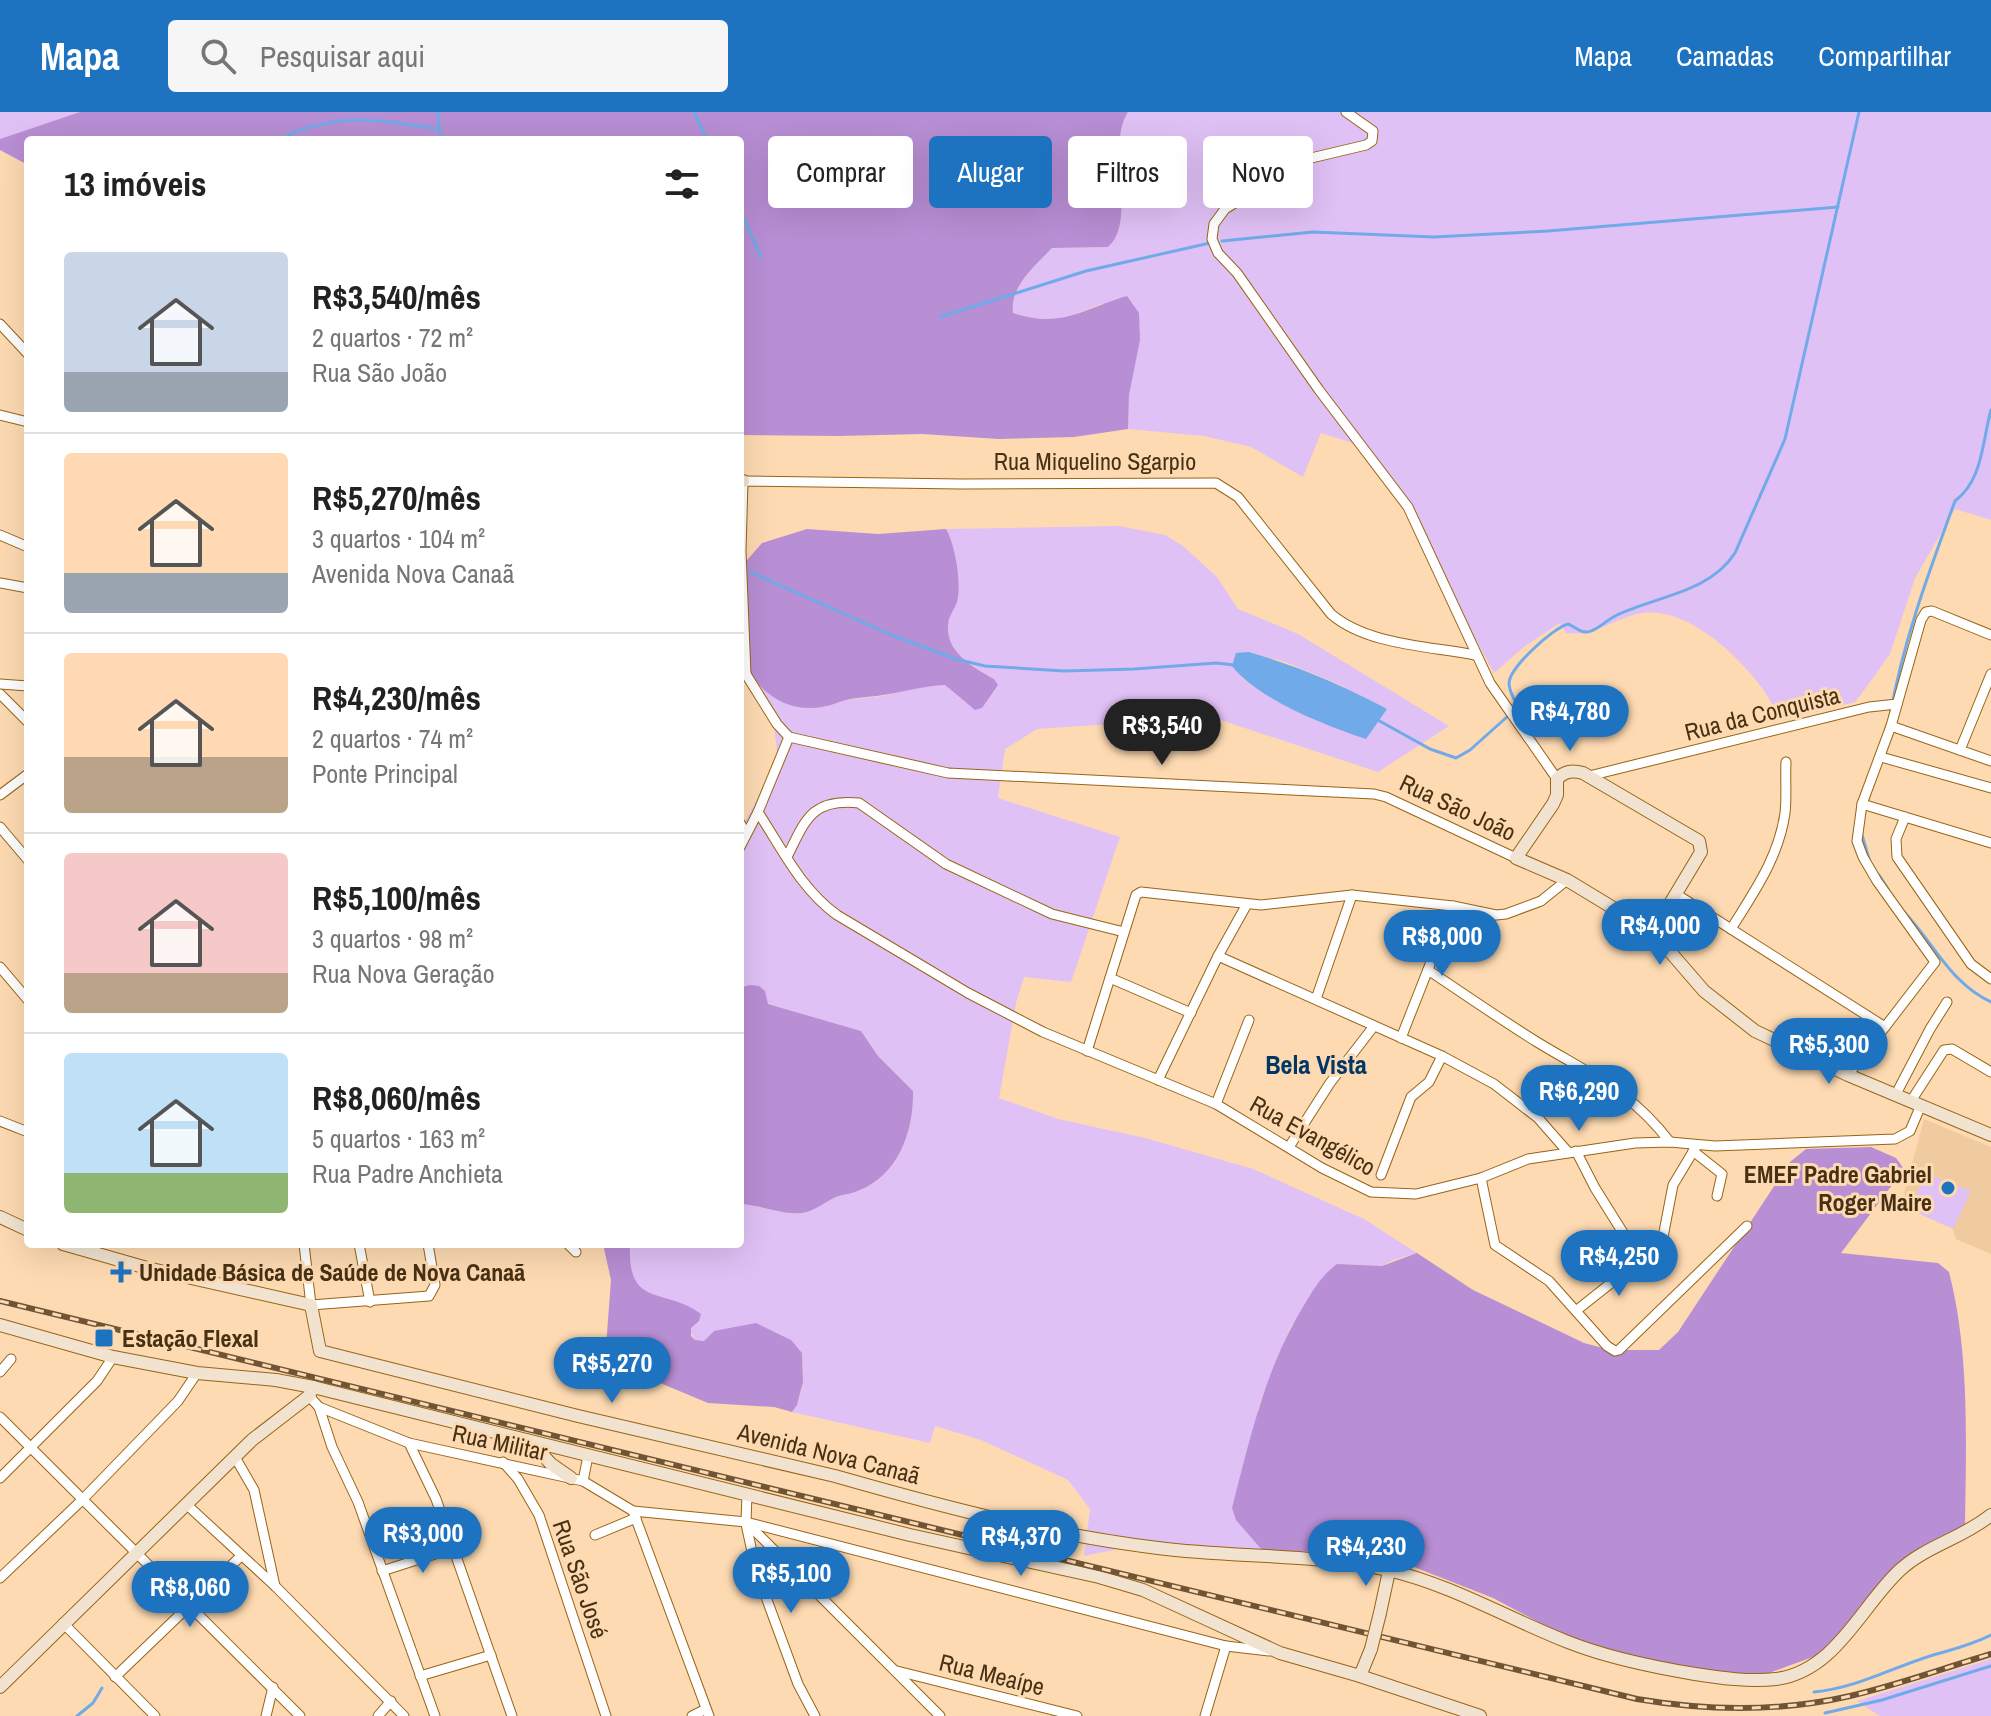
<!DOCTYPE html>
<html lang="pt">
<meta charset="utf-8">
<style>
:root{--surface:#fff;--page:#f6f6f6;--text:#222;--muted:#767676;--line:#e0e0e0;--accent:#1e73c1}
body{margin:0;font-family:"Archivo Narrow",sans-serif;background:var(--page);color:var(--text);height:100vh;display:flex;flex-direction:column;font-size:30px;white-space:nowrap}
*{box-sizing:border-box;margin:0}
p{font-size:26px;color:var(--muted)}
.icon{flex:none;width:44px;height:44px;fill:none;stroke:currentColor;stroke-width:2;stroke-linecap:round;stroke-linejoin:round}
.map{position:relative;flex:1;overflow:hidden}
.side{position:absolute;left:24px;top:24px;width:720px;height:1112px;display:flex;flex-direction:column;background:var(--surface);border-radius:8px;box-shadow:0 8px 32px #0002}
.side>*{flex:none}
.guide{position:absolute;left:768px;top:24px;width:760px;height:72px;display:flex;gap:16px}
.price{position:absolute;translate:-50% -68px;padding:0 18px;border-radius:28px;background:var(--accent);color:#fff;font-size:26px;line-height:52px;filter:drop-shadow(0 2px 4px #0008)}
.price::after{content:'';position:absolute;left:50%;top:48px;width:24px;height:18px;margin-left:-12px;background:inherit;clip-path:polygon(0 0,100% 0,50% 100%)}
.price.active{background:#222;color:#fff}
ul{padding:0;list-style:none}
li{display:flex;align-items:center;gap:24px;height:200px;padding:0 40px}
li+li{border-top:2px solid var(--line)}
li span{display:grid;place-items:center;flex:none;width:224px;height:160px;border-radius:8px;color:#555}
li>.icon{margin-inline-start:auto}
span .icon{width:96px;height:96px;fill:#fffc;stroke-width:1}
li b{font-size:34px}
h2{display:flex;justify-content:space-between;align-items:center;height:96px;padding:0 40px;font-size:34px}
.chip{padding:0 28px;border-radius:8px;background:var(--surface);box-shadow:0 8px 32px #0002;font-size:28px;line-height:72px}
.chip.active{background:var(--accent);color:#fff}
header{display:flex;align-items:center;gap:48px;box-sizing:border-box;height:112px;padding:0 40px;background:var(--accent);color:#fff}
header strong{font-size:38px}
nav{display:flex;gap:44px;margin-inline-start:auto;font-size:28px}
.search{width:560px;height:72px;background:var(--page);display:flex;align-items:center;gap:20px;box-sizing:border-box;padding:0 28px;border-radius:8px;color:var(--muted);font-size:30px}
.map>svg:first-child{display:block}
</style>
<header>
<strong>Mapa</strong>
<div class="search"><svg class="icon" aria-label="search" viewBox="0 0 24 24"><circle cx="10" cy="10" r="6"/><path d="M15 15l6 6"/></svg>Pesquisar aqui</div>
<nav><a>Mapa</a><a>Camadas</a><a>Compartilhar</a></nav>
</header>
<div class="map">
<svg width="1991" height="1604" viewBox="0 0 1991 1604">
<rect width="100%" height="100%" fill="#fddab2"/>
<polygon fill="#f0cb9f" points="1924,1007 1991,1035 1991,1142 1956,1127 1953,1117 1901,1093"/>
<g fill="#e0c1f6" fill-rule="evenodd">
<polygon points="0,0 80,0 0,27"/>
<path d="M1128,0H1991V408L1955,397L1915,466L1890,542L1862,581L1855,590L1784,608C1775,599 1770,588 1763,577C1739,544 1688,495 1643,501C1616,505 1595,525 1566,521L1560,511L1525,534L1494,561L1374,342L1359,333L1321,321L1303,365L1251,335L1204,324L1128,317L1129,283L1103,191C1069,206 1050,213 1013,201C1011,173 1034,155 1052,136L1108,135C1138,111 1105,35 1128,0Z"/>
<path d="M1119,414L1165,423L1183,434L1217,465L1238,497L1298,522L1449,614L1378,660L1212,605L1037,617L1005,637L998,686L1120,725L1071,870L1024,865L1016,891L999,986L1058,1007L1145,1026L1253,1057L1364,1107L1417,1141L1393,1148L1382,1154L1337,1152L1290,1216L1258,1296L1250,1423L1262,1438L1148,1431L1084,1444L1090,1397L1068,1368L981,1328L935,1314L930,1331L792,1300C805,1283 803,1261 802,1241L714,1219L704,1229L695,1228L690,1219L693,1213L699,1208L697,1199C677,1190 641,1186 631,1164C627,1155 630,1141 630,1132H740V1092C761,1093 780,1103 802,1101C813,1100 825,1090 836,1085C844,1082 852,1082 860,1078C899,1062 914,1018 913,979L878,944L861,919L768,892L766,888L749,873L740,876V719L775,654L777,640L774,614L758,573L824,595L845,588L883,584L924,574L945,573L966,591L998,573L994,567C971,554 942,538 949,507C950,501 955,496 956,490C959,470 955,433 946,417ZM1249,540L1285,550L1345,575L1366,627L1285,592L1242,566Z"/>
<polygon points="1925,1061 1971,1079 1953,1117 1911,1098"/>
<polygon points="1991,1547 1991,1604 1880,1604 1857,1589"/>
</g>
<g fill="#b88ed4">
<path d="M80,0H1128C1105,36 1138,110 1108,135L1052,136C1034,155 1010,174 1013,201C1061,217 1083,197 1127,184L1139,201L1140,228L1129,283L1128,317L1074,325L999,327L922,322L839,324L740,323V28H28V53L0,38V27Z"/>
<path d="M807,417L878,422L946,417C955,432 962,472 957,490C955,496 951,501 949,507C942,538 971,554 994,567L998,573L982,596L975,598L945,573C923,574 904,580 883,583C871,585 858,585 846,588C838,590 830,594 822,595C790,600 765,585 749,559L741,455L762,431Z"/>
<path d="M749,873L759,874L765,879L768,892L861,919L878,944L913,979C914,1018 899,1062 860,1078C852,1082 844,1082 836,1085C825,1090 813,1100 802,1101C781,1103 761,1093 740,1092V876Z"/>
<path d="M1871,1035L1896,1046L1904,1057L1841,1141L1938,1151L1949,1160C1970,1242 1966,1331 1965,1416L1869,1488L1821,1542L1742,1571L1719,1572L1658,1559L1580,1532L1493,1486L1409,1453L1370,1442L1262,1438L1236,1408L1232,1396C1250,1327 1265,1257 1303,1195C1313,1178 1321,1164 1337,1152L1382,1154L1417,1141L1473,1178L1584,1231L1611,1238H1659L1678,1220L1790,1050L1806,1037Z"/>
<path d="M603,1132H630C627,1198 664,1174 701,1202L699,1209L691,1216V1224L695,1228L704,1229L714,1219L756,1211L791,1228L802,1241L803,1270L797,1293L792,1300L774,1295L708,1291L605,1248L611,1168Z"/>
</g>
<path fill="#70aae8" d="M1249,540C1298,554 1342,573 1387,597L1366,627C1325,613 1259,588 1232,554L1236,541Z"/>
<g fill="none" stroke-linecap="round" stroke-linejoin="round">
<g stroke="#70aae8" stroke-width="3">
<polyline points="438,0 440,28"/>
<polyline points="694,0 707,28"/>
<path d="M276,28C336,0 374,7 438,17"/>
<polyline points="740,98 761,145"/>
<polyline points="1222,129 1313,120 1434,125 1548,119 1838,95"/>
<polyline points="940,205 1086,159 1210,131"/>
<polyline points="750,460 894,524 956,547 985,554 1064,559 1134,557 1216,551 1234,553"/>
<path d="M1514,600L1519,596C1515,588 1509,581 1509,571C1510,555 1553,516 1568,512C1576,515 1582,523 1591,519C1600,516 1608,507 1617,503C1657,484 1709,481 1735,441L1785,327L1859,0"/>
<path d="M1890,604C1903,529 1929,460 1955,389C1983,368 1982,330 1991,298"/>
<polyline points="1376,607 1430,637 1456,646 1470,638 1508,604"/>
<polyline points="1862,723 1869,747"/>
<polyline points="1879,763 1888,777"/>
<path d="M1904,800C1934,831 1950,871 1991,890"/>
<path d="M1814,1580C1860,1576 1900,1551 1944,1540C1961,1535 1975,1531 1991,1523"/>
<polyline points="1825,1601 1882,1588 1991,1554"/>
<polyline points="77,1604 93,1591 102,1576"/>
</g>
<defs>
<g id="street">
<polyline points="1346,0 1373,19 1372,29 1366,33 1307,47 1292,56 1225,97 1214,112 1212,127 1218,141 1237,161 1319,278 1408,395 1490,571 1557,667"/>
<polyline points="0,212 28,242"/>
<polyline points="0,303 28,310"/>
<polyline points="0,423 28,435"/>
<polyline points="0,471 28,476"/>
<polyline points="744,559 777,612 789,625"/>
<path d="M746,563L741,439L743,369L962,372L1216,371L1238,385L1331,502C1367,533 1429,534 1475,543"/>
<polyline points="0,572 28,574"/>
<polyline points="0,582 28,610"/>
<polyline points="1891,614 1991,649"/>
<polyline points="789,625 948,661 1374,682 1386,685 1516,746"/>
<polyline points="1960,638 1991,562"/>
<polyline points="1881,645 1991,676"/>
<polyline points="1589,664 1869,595 1897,592"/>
<polyline points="0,683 28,662"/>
<polyline points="1862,692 1991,731"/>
<path d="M758,700C782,737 801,777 837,803L968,881L1043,920L1216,992L1322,1056L1371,1080L1416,1082L1481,1066L1528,1047L1635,1031L1670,1030L1715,1034L1895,1027L1910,1019L1921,993"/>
<polyline points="1905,705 1896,727 1897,745 1971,852 1991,867"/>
<polyline points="740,711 746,722"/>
<polyline points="0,715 28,748"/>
<polyline points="740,735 758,700 789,625"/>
<path d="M787,745C805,709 811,686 859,691L946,752L1052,802L1124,820"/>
<polyline points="1676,782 1885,915"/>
<path d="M1731,817C1754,780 1779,745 1785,701C1787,684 1785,667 1786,650"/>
<polyline points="1218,844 1442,944 1494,972 1538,1006 1567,1039"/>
<polyline points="0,855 28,888"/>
<path d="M1428,858C1464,882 1500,907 1537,930C1591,963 1629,977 1670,1030"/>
<polyline points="1110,866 1191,901"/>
<polyline points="1316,887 1352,783"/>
<polyline points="1401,926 1453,794"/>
<polyline points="1087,939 1136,783 1141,780 1261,793 1352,783 1453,794 1496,803 1506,802 1541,789 1567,768"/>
<polyline points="1848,963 1935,850 1877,769 1863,745 1857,729 1862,692 1891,614 1921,508 1926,500 1932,499 1991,523"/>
<polyline points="1158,968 1218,844 1247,792"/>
<polyline points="1896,982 1930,917 1947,890"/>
<polyline points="1911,989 1944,938 1952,937 1991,960"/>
<polyline points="1216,992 1249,908"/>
<polyline points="0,1009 28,1020"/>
<polyline points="1289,1035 1330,971 1374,914"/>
<polyline points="1576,1039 1595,1076 1640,1148"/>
<polyline points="1693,1039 1722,1062 1717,1084"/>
<polyline points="1381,1063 1411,985 1429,970 1442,944"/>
<polyline points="1481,1066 1495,1133 1549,1169 1607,1234 1615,1239 1619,1238 1747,1114"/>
<polyline points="304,1132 311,1193 429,1184 435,1173 428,1132"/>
<polyline points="359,1132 370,1190"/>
<polyline points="568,1132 576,1140"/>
<polyline points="1577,1198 1640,1148 1663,1125 1673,1073 1697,1033"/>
<polyline points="0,1260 11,1247"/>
<polyline points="309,1284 319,1295 332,1335 358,1390 435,1604"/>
<polyline points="319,1295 409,1331 583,1369 633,1399 709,1604"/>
<polyline points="0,1305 300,1604"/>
<polyline points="409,1331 436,1387 512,1604"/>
<polyline points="235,1345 254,1378 275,1474"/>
<polyline points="503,1350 518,1367 539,1403 606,1604"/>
<polyline points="0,1366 97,1269 113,1245"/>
<polyline points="583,1369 588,1344"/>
<polyline points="747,1382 746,1410 940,1604"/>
<polyline points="186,1392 275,1474 404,1604"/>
<polyline points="633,1399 746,1410 1226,1534 1269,1539"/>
<polyline points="746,1412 756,1458 798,1572 815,1604"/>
<polyline points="595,1423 636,1406"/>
<polyline points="382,1459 454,1436"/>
<polyline points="0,1466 82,1388 178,1289 197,1261"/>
<polyline points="63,1511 155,1604"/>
<polyline points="897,1559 1077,1604"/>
<polyline points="420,1564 491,1543"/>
<polyline points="115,1565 241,1444"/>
<polyline points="266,1604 273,1575"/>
<polyline points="378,1604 391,1589"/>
<polyline points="692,1604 706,1597"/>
<polyline points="1205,1604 1226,1534"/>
</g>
<g id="secondary">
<polyline points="740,369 743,369"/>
<path d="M1653,820L1701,740L1699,729L1583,661C1572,658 1565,659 1557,667V683L1553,692L1516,746L1567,768L1653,820L1704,879L1755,919L1848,963L1991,1023"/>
<polyline points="0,1105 28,1118"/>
<path d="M63,1132L147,1156L311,1193L320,1239L578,1304L835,1364C940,1394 1049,1423 1158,1436C1235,1446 1312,1441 1388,1458C1452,1473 1507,1506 1568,1530C1608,1546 1653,1555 1695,1562C1721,1566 1750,1570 1776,1567C1836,1559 1861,1494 1900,1458C1926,1434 1963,1426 1991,1403"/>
<polyline points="0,1213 113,1245 197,1261 276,1268 313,1275 910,1423 1099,1465 1143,1478 1280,1541 1360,1564 1480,1604"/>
<polyline points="531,1330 551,1352 571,1366"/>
<polyline points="1380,1501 1389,1459"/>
<polyline points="1360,1564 1371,1537"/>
<polyline points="0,1575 252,1328 309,1284 313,1275"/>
</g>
</defs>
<use href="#street" stroke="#986415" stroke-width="11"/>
<use href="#secondary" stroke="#986415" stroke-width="14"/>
<use href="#street" stroke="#fff" stroke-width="9"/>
<use href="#secondary" stroke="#f2e3d0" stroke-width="12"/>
<defs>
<path id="rail" d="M0,1189L1637,1587C1708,1599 1780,1600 1850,1584C1898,1573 1944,1556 1991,1542"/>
</defs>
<use href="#rail" stroke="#6f5535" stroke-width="6"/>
<use href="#rail" stroke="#fddab2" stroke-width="3" stroke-dasharray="9" stroke-linecap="butt"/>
<defs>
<polyline id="secondary-bridge" points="1371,1537 1380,1501"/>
</defs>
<use href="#secondary-bridge" stroke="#986415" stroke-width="14" stroke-linecap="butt"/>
<use href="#secondary-bridge" stroke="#f2e3d0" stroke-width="12"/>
</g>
<g fill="#1e73c1" stroke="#fddab2" stroke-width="3">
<circle cx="1948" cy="1076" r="8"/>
<path d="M117 1148h8v8h8v8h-8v8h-8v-8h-8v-8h8z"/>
<rect x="94" y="1216" width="20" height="20" rx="4"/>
</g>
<g text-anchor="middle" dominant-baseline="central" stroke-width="6" stroke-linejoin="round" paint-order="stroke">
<g font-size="24" fill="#483113" stroke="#fddab2">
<text x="1095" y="349">Rua Miquelino Sgarpio</text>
<text transform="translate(1762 601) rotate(-14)">Rua da Conquista</text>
<text transform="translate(1458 695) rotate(25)">Rua São João</text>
<text transform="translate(1313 1023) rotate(29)">Rua Evangélico</text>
<text transform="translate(500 1330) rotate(12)">Rua Militar</text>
<text transform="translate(829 1341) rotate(14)">Avenida Nova Canaã</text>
<text transform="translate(581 1467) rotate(71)">Rua São José</text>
<text transform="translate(992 1562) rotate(14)">Rua Meaípe</text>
</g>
<g font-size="24" font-weight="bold" fill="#483113" stroke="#fddab2" text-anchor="start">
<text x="1932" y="1062" text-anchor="end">EMEF Padre Gabriel<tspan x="1932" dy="28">Roger Maire</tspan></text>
<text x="139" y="1160">Unidade Básica de Saúde de Nova Canaã</text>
<text x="122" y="1226">Estação Flexal</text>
</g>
<g font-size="26" font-weight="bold" fill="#003767" stroke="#fddab2">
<text x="1316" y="952">Bela Vista</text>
</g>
</g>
</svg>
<b class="price" style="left:1570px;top:641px">R$4,780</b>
<b class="price active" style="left:1162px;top:655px">R$3,540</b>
<b class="price" style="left:1660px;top:855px">R$4,000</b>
<b class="price" style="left:1442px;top:866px">R$8,000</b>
<b class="price" style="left:1829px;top:974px">R$5,300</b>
<b class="price" style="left:1579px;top:1021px">R$6,290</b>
<b class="price" style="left:1619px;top:1186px">R$4,250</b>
<b class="price" style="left:612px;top:1293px">R$5,270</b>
<b class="price" style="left:423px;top:1463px">R$3,000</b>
<b class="price" style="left:1021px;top:1466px">R$4,370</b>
<b class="price" style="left:1366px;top:1476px">R$4,230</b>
<b class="price" style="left:791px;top:1503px">R$5,100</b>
<b class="price" style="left:190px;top:1517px">R$8,060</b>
<div class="guide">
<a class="chip">Comprar</a>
<a class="chip active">Alugar</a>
<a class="chip">Filtros</a>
<a class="chip">Novo</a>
</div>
<section class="side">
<h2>13 imóveis<svg class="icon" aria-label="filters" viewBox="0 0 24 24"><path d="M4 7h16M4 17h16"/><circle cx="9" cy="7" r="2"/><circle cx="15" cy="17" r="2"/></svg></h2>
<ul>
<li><span style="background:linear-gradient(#c9d6e8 75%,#9aa5b1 0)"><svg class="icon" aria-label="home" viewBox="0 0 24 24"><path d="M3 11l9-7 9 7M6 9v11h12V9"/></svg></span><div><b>R$3,540/mês</b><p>2 quartos · 72 m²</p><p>Rua São João</p></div></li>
<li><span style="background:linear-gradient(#ffd9b3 75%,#9aa5b1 0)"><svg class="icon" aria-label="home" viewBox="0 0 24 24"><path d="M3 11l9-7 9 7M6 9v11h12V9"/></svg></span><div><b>R$5,270/mês</b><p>3 quartos · 104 m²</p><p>Avenida Nova Canaã</p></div></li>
<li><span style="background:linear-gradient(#ffd9b3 65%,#b9a48a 0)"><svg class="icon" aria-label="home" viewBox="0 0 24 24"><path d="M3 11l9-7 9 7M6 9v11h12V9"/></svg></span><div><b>R$4,230/mês</b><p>2 quartos · 74 m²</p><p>Ponte Principal</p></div></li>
<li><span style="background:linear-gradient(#f6c9c9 75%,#b9a48a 0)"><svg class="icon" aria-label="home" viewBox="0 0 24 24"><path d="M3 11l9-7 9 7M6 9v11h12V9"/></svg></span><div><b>R$5,100/mês</b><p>3 quartos · 98 m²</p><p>Rua Nova Geração</p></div></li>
<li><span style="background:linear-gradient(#bfe0f5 75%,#8fb573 0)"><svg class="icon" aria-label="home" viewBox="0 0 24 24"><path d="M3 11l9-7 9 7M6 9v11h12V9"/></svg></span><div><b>R$8,060/mês</b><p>5 quartos · 163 m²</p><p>Rua Padre Anchieta</p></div></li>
</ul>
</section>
</div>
